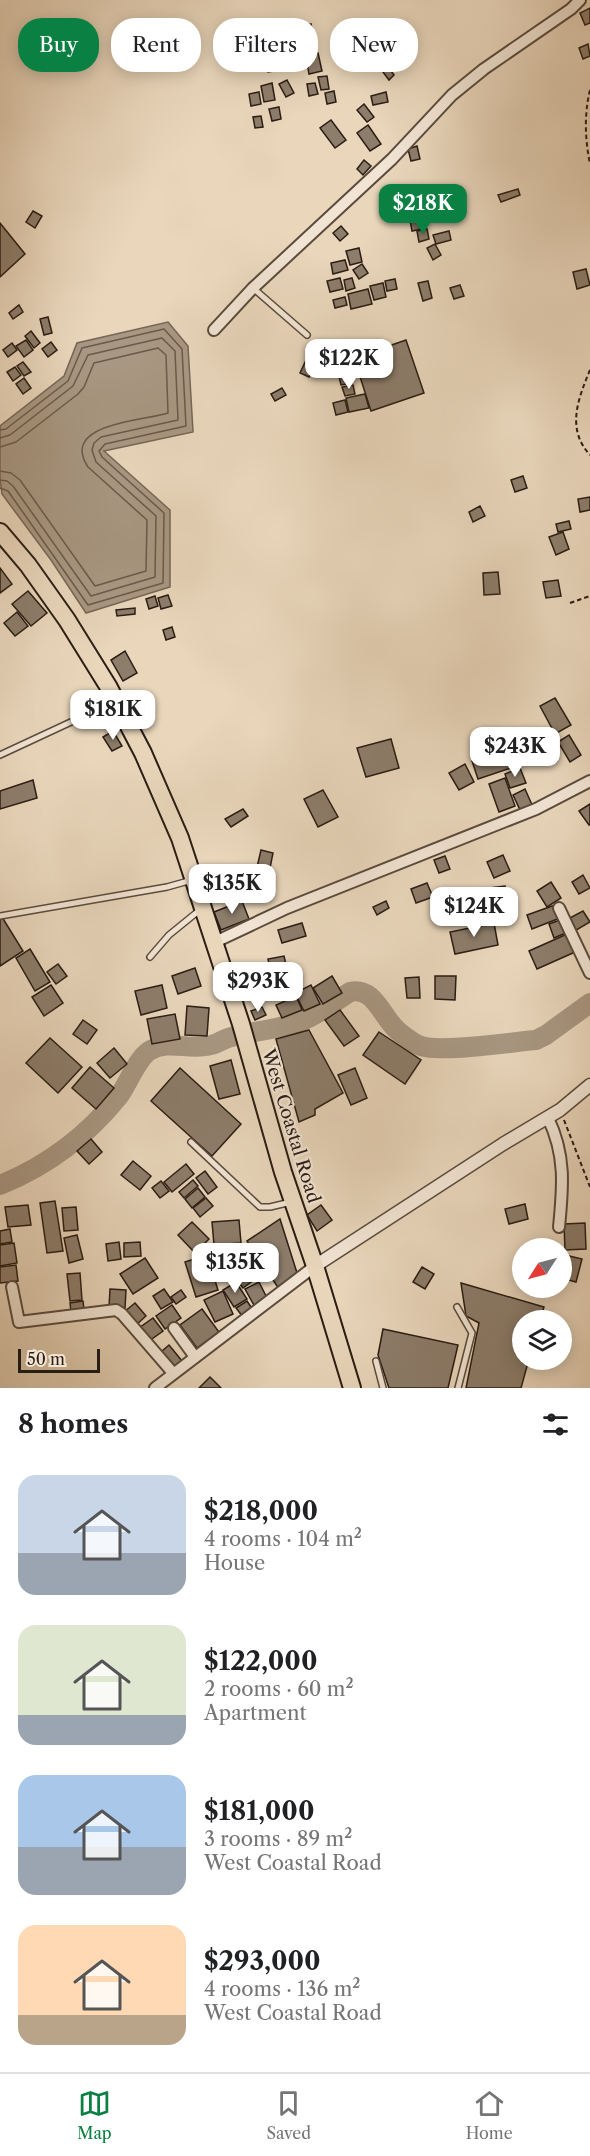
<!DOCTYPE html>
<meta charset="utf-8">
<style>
:root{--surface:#fff;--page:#f6f6f6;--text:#202124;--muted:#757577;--line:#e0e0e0;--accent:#0b8043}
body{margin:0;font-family:"Libre Caslon Text",serif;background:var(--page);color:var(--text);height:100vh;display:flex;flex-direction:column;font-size:22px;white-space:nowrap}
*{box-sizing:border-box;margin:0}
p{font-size:20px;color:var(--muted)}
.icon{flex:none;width:33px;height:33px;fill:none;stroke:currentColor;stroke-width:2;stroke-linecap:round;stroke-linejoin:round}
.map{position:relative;height:1388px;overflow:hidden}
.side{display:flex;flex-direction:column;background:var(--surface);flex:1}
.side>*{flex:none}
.banner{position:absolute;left:18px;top:18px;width:555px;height:54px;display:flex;gap:12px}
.needle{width:39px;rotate:234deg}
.tools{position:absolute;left:512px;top:1238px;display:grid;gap:12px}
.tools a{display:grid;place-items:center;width:60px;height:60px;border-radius:50%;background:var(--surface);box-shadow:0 3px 15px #0003;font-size:30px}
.scale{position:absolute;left:18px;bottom:15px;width:82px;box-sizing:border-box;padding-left:6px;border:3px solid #2a1d14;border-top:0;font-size:16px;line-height:21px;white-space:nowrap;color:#2a1d14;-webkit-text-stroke:4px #f1e4d3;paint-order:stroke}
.price{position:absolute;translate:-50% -51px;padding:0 14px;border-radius:12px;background:#fff;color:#222;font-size:20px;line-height:39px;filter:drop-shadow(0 2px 3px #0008)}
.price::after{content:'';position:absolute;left:50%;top:36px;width:18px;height:14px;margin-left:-9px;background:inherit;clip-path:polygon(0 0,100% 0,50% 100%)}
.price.current{background:var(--accent);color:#fff}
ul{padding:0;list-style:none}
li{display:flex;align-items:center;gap:18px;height:150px;padding:0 18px}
li span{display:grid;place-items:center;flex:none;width:168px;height:120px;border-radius:18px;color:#555}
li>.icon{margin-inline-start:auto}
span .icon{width:72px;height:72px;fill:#fffc;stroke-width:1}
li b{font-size:26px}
h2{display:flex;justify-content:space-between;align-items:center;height:72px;padding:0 18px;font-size:26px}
.chip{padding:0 21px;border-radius:24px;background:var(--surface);box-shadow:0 3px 15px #0003;font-size:21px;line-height:54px}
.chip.current{background:var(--accent);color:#fff}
.tab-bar{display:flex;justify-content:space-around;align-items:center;height:84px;border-top:2px solid var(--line);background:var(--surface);font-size:16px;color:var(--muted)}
.tab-bar a{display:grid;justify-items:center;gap:3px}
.tab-bar .current{color:var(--accent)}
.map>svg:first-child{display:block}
</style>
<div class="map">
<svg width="590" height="1388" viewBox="0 0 590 1388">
<rect width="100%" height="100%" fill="#e9d6bb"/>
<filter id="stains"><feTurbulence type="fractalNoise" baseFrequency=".00333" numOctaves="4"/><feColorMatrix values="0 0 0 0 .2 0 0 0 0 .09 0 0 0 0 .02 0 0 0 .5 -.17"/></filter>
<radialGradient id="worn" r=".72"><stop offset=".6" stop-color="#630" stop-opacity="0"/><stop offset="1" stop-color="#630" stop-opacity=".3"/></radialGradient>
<polygon fill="#a89782" stroke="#766656" stroke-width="1.5" points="168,322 188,346 193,432 104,451 170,510 170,587 86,613 51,560 2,494 0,479 0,426 64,376 77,343"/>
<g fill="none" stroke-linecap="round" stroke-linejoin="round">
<g stroke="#695a4b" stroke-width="1.5">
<polyline points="0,430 6,429 68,381 82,348 164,329 182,349 186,426 105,444 99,451 102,457 164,513 163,583 88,605 8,491 0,488"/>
<polyline points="0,438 10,435 73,386 88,355 162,338 175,351 178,420 101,437 94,443 92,450 96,462 156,516 155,577 91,596 13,486 7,481 0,480"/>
<path d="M0,447L16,442L78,394L84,387L94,363L158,348L166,355L168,413C145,421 59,423 88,467L147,520L146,571L95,586L20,480L11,473L0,471"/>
</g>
<path stroke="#a89782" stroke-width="20" d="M0,1185C47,1166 87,1136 119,1096C128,1084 137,1059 149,1051C168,1039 190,1051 211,1045C217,1044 222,1040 228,1038C251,1031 276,1030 299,1022C317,1016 334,1002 350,992C374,986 382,1017 397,1030C402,1035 410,1040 416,1044C435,1055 511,1042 536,1040L546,1035L590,1003"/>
</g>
<g fill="#8d7d6b" stroke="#2a1d14" stroke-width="1.5">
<polygon points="590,8 590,23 585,25 580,13"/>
<polygon points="311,24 313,35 305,37 303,26"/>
<polygon points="292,25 298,36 289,41 283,30"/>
<polygon points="588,44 590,56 583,59 579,48"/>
<polygon points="276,49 281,70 268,72 264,52"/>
<polygon points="392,49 401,63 393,68 385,53"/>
<polygon points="318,53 322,71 309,74 306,56"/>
<polygon points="386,64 394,75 389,80 380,68"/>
<polygon points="327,76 329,89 321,90 318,77"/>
<polygon points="287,80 294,93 286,97 279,84"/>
<polygon points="272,83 275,100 264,102 261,86"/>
<polygon points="315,83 318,94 309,96 307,84"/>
<polygon points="334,91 336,102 327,104 325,93"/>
<polygon points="259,92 261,104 251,106 249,94"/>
<polygon points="386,92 388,102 373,105 371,96"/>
<polygon points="364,104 374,117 367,122 357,110"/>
<polygon points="279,107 281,119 272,121 269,109"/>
<polygon points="261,116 263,127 255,128 253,117"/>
<polygon points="331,120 346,140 335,148 320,128"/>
<polygon points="368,125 381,144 370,151 357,133"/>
<polygon points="417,146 420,159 411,161 408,149"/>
<polygon points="364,160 371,166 363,175 357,169"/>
<polygon points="518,189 520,195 501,202 498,195"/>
<polygon points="435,205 438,217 426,220 423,208"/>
<polygon points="33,211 42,216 35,228 26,222"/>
<polygon points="423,217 426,228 412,231 410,220"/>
<polygon points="0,223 25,254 0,277"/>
<polygon points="341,226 348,234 340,241 333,233"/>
<polygon points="427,229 429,239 419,242 417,231"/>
<polygon points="449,231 451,240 436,244 433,235"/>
<polygon points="435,244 441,255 433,260 427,248"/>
<polygon points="359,248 362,262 350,265 346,251"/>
<polygon points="345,260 348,270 333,274 331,263"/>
<polygon points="362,264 368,273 359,279 353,270"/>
<polygon points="586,269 590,285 577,289 573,272"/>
<polygon points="340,278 343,289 330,292 327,281"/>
<polygon points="352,278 355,288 346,291 344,280"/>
<polygon points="395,279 397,289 387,291 385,281"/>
<polygon points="428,281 432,298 423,301 418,283"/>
<polygon points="383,283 386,297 374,300 370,286"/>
<polygon points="460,285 464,296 454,299 450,288"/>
<polygon points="368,289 372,304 351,309 348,294"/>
<polygon points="345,297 347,305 335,308 333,300"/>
<polygon points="19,305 23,312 13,319 9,313"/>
<polygon points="48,317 52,333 44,335 40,319"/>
<polygon points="31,331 40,343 34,348 25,336"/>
<polygon points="26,340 33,350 24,357 16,346"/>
<polygon points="406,340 424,393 371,411 354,358"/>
<polygon points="51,342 57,350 48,357 42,349"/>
<polygon points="335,342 346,353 339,359 328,348"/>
<polygon points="12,343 17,350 8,357 3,350"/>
<polygon points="309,354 318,358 309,377 300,373"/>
<polygon points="23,362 31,372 24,376 17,366"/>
<polygon points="327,365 329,374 317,377 315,368"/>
<polygon points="348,365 352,383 341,385 337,368"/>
<polygon points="15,367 21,375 13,381 7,372"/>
<polygon points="24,378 31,388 23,394 16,384"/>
<polygon points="353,385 355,394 345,396 342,387"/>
<polygon points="282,388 286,395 275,401 271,394"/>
<polygon points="365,394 369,408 349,412 346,398"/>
<polygon points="345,400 348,412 336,415 333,403"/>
<polygon points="523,476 527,488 515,492 511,480"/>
<polygon points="590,497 590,510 580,512 578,499"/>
<polygon points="480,506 485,516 473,522 469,512"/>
<polygon points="569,521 571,529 558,532 556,524"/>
<polygon points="563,532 569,549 556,555 549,537"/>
<polygon points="0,568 12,584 0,593"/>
<polygon points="498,572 500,594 484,595 483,573"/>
<polygon points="558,580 561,596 546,598 543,582"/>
<polygon points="28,591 47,613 31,626 12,604"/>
<polygon points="168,595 172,606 161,609 158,598"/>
<polygon points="155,596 158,606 149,609 146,599"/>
<polygon points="135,608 135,614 117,616 116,610"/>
<polygon points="17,612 28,626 15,636 4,623"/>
<polygon points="172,627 175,637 166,640 163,630"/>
<polygon points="125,651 137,673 123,681 111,660"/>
<polygon points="555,698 571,725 555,734 540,706"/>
<polygon points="113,731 122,746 112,751 103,737"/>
<polygon points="569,735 581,755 570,762 558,742"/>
<polygon points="391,739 399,768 366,777 357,748"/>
<polygon points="552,745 557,761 546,764 541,748"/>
<polygon points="511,748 517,766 478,779 472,761"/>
<polygon points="465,764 474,782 459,790 449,773"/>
<polygon points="520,768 526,783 510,788 505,774"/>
<polygon points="505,778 515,806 499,812 489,784"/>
<polygon points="33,780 37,798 0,809 0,791"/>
<polygon points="525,789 533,807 521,812 513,795"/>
<polygon points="323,790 338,817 318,827 304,799"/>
<polygon points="590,804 590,825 589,825 579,811"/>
<polygon points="243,809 248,816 231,827 225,819"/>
<polygon points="261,850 273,853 268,878 255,876"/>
<polygon points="503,855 510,871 494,878 487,862"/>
<polygon points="445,856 450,869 439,873 434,860"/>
<polygon points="583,875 590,888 579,894 572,882"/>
<polygon points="551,882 561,898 547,907 537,891"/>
<polygon points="427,883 433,897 416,903 411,889"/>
<polygon points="505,886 507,900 492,902 490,888"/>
<polygon points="242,901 249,919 221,930 214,912"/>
<polygon points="386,901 389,908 377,915 373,907"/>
<polygon points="555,905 560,918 532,929 527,915"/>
<polygon points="583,911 590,922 573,932 566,920"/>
<polygon points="2,917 23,951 0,966 0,918"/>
<polygon points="563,919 568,932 554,938 549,924"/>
<polygon points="302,923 306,936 282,943 278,930"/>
<polygon points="494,923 498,945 455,954 450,932"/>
<polygon points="567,934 575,952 537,969 529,951"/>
<polygon points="30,949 50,982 35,991 16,958"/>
<polygon points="284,956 287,969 271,973 268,959"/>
<polygon points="58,964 67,976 56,984 47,972"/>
<polygon points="195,968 201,986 178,994 172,976"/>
<polygon points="332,976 342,993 323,1004 313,988"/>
<polygon points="435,976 456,976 455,1000 435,999"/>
<polygon points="419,977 420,998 407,998 405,978"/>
<polygon points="51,985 63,1003 44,1016 32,997"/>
<polygon points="162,985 167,1008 141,1015 135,991"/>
<polygon points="311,985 320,1004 304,1011 295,993"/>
<polygon points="296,996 302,1010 282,1018 276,1005"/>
<polygon points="187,1006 209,1008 207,1036 185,1035"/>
<polygon points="262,1007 266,1015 255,1020 251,1011"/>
<polygon points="340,1010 359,1036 344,1046 325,1020"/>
<polygon points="175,1014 180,1039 152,1044 147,1019"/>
<polygon points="83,1020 97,1030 87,1044 73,1034"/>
<polygon points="309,1030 343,1093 315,1109 315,1115 299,1122 276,1039"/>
<polygon points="379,1032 421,1060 405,1084 363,1055"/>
<polygon points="50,1038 82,1067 58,1093 26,1063"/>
<polygon points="114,1048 127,1064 110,1078 97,1063"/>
<polygon points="231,1060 240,1094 219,1099 210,1066"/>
<polygon points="90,1067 114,1088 96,1109 72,1088"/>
<polygon points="180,1068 241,1124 212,1156 151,1101"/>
<polygon points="355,1068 367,1098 351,1105 338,1075"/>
<polygon points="91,1139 102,1152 89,1164 77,1151"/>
<polygon points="133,1161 151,1176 140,1190 121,1175"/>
<polygon points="186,1164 194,1174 172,1192 164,1182"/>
<polygon points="205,1171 217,1187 208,1194 196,1178"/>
<polygon points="193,1180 198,1186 184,1198 179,1192"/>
<polygon points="161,1181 169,1191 160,1198 152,1188"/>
<polygon points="198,1188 205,1197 192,1208 185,1199"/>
<polygon points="206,1198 213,1206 200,1217 193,1208"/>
<polygon points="55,1201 63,1251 47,1253 40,1203"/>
<polygon points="525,1204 528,1219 509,1224 505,1209"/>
<polygon points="28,1205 31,1225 8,1227 5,1207"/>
<polygon points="321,1205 332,1220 317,1231 307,1215"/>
<polygon points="76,1207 78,1230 64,1231 62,1208"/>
<polygon points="280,1219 298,1276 279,1289 247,1241"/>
<polygon points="239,1220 241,1243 214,1245 212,1222"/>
<polygon points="192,1222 209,1239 195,1253 178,1235"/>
<polygon points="585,1223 586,1249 565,1250 564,1224"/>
<polygon points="10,1229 12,1242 0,1244 0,1231"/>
<polygon points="77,1235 83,1259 69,1263 64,1238"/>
<polygon points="119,1242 121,1259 108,1261 106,1244"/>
<polygon points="140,1242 141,1256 124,1257 124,1243"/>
<polygon points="14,1243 17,1263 0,1266 0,1245"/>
<polygon points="237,1246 245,1260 231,1269 223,1255"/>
<polygon points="561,1254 582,1259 576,1282 561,1278"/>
<polygon points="207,1255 218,1290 196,1297 185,1262"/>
<polygon points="145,1258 158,1278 133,1294 120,1274"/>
<polygon points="247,1262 258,1277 243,1288 232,1273"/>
<polygon points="16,1265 18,1281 0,1283 0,1267"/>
<polygon points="422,1267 434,1274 425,1289 413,1282"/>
<polygon points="80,1273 82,1300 70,1301 67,1274"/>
<polygon points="236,1282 247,1299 234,1307 223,1290"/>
<polygon points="259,1282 268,1300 255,1307 245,1289"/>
<polygon points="461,1283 544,1307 540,1320 522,1320 522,1359 529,1359 521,1388 466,1388 479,1323 466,1316"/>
<polygon points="110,1289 126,1290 125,1308 109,1307"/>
<polygon points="164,1289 173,1302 161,1309 153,1296"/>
<polygon points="181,1290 186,1297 176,1304 171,1297"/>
<polygon points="223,1291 233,1314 215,1322 204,1300"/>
<polygon points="83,1301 84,1310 71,1312 70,1303"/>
<polygon points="247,1301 253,1310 243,1317 236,1308"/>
<polygon points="135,1303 146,1316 135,1326 124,1312"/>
<polygon points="172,1305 181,1318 165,1329 156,1316"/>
<polygon points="202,1309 219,1332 197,1348 180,1325"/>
<polygon points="153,1318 163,1331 149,1341 139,1328"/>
<polygon points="383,1329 458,1345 448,1388 389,1388 378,1355"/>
<polygon points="169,1345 182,1361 168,1373 155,1357"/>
<polygon points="210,1377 221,1388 199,1388"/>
</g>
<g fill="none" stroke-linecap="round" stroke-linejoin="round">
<defs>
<g id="service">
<polyline points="253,288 307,335"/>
<polyline points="0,755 114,702"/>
<polyline points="0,916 167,887 192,880"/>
<polyline points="150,957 169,935 201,909"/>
<polyline points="191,1142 260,1207 270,1207 291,1202"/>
<polyline points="457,1307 472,1333 458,1388"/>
<polyline points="376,1361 383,1388"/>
</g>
<g id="minor">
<polyline points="214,330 253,288 392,159 452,95 484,69 571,9 580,0"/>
<polyline points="559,908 590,973"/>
<polyline points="213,943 287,908 536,809 590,781"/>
<path d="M548,1118C566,1155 563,1187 559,1227"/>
<polyline points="12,1287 19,1322 116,1310 122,1314 173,1373"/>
<polyline points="174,1328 195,1357"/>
<polyline points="155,1388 315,1266"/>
</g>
<polyline id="tertiary" points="315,1266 503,1144 560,1110 590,1085"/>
<polyline id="primary" points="0,532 28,565 67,620 108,686 143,753 180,838 241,1024 283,1172 315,1266 352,1388"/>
</defs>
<use href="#service" stroke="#5a4b3e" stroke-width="8"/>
<use href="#minor" stroke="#5a4b3e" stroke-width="14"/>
<use href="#tertiary" stroke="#5a4b3e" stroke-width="15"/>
<use href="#primary" stroke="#2a1d14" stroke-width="20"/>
<g stroke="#2a1d14" stroke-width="2" stroke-dasharray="4.5 3" stroke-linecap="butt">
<path d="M590,90C584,115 585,139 590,164"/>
<path d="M590,370C578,399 566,429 590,455"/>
<polyline points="570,603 590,596"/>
<polyline points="564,1120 590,1187"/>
</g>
<use href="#service" stroke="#f1e4d3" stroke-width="5"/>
<use href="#minor" stroke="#f1e4d3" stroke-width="10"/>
<use href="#tertiary" stroke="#f1e4d3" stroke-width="12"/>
<use href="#primary" stroke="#e9d6bb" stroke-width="16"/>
</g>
<g text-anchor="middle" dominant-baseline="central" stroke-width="4.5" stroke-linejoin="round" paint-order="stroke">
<g font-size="18" fill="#2a1d14" stroke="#f1e4d3">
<text transform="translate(291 1126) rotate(73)">West Coastal Road</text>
</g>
</g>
<rect width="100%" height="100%" filter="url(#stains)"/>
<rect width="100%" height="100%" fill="url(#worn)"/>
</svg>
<div class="tools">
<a><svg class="needle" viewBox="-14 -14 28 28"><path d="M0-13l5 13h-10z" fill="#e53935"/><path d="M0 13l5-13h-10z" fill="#757577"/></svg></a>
<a><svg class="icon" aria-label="layers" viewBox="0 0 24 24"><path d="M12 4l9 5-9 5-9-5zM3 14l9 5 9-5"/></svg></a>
</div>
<div class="scale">50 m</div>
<b class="price current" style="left:423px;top:235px">$218K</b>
<b class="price" style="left:349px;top:390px">$122K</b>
<b class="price" style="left:113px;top:741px">$181K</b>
<b class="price" style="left:515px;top:778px">$243K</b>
<b class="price" style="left:232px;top:915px">$135K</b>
<b class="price" style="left:474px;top:938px">$124K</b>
<b class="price" style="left:258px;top:1013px">$293K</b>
<b class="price" style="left:235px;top:1294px">$135K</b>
<div class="banner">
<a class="chip current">Buy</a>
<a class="chip">Rent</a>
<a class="chip">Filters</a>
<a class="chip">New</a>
</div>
</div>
<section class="side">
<h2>8 homes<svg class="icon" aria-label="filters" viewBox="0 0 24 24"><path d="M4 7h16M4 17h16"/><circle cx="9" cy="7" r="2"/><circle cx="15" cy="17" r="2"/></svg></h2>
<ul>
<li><span style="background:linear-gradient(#c9d6e8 65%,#9aa5b1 0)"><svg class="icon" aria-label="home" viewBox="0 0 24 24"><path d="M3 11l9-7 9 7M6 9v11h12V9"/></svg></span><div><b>$218,000</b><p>4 rooms · 104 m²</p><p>House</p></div></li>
<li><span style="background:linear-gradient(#dfe7d0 75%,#9aa5b1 0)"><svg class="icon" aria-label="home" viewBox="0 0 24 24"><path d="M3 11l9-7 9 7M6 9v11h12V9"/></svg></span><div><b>$122,000</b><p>2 rooms · 60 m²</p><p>Apartment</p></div></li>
<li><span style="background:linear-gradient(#a9c7e8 60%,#9aa5b1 0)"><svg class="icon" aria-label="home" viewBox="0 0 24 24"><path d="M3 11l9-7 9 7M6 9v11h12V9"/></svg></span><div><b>$181,000</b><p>3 rooms · 89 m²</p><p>West Coastal Road</p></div></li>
<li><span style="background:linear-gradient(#ffd9b3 75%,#b9a48a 0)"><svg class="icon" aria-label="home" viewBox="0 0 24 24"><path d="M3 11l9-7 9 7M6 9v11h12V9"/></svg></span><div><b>$293,000</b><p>4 rooms · 136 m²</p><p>West Coastal Road</p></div></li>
</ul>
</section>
<nav class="tab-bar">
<a class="current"><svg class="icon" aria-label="map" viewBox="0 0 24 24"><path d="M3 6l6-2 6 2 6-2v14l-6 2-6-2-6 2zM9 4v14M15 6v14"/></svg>Map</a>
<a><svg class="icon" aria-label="saved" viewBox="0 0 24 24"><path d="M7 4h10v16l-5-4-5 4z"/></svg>Saved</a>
<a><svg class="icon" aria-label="home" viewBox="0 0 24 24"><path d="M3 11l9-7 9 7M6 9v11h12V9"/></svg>Home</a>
</nav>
